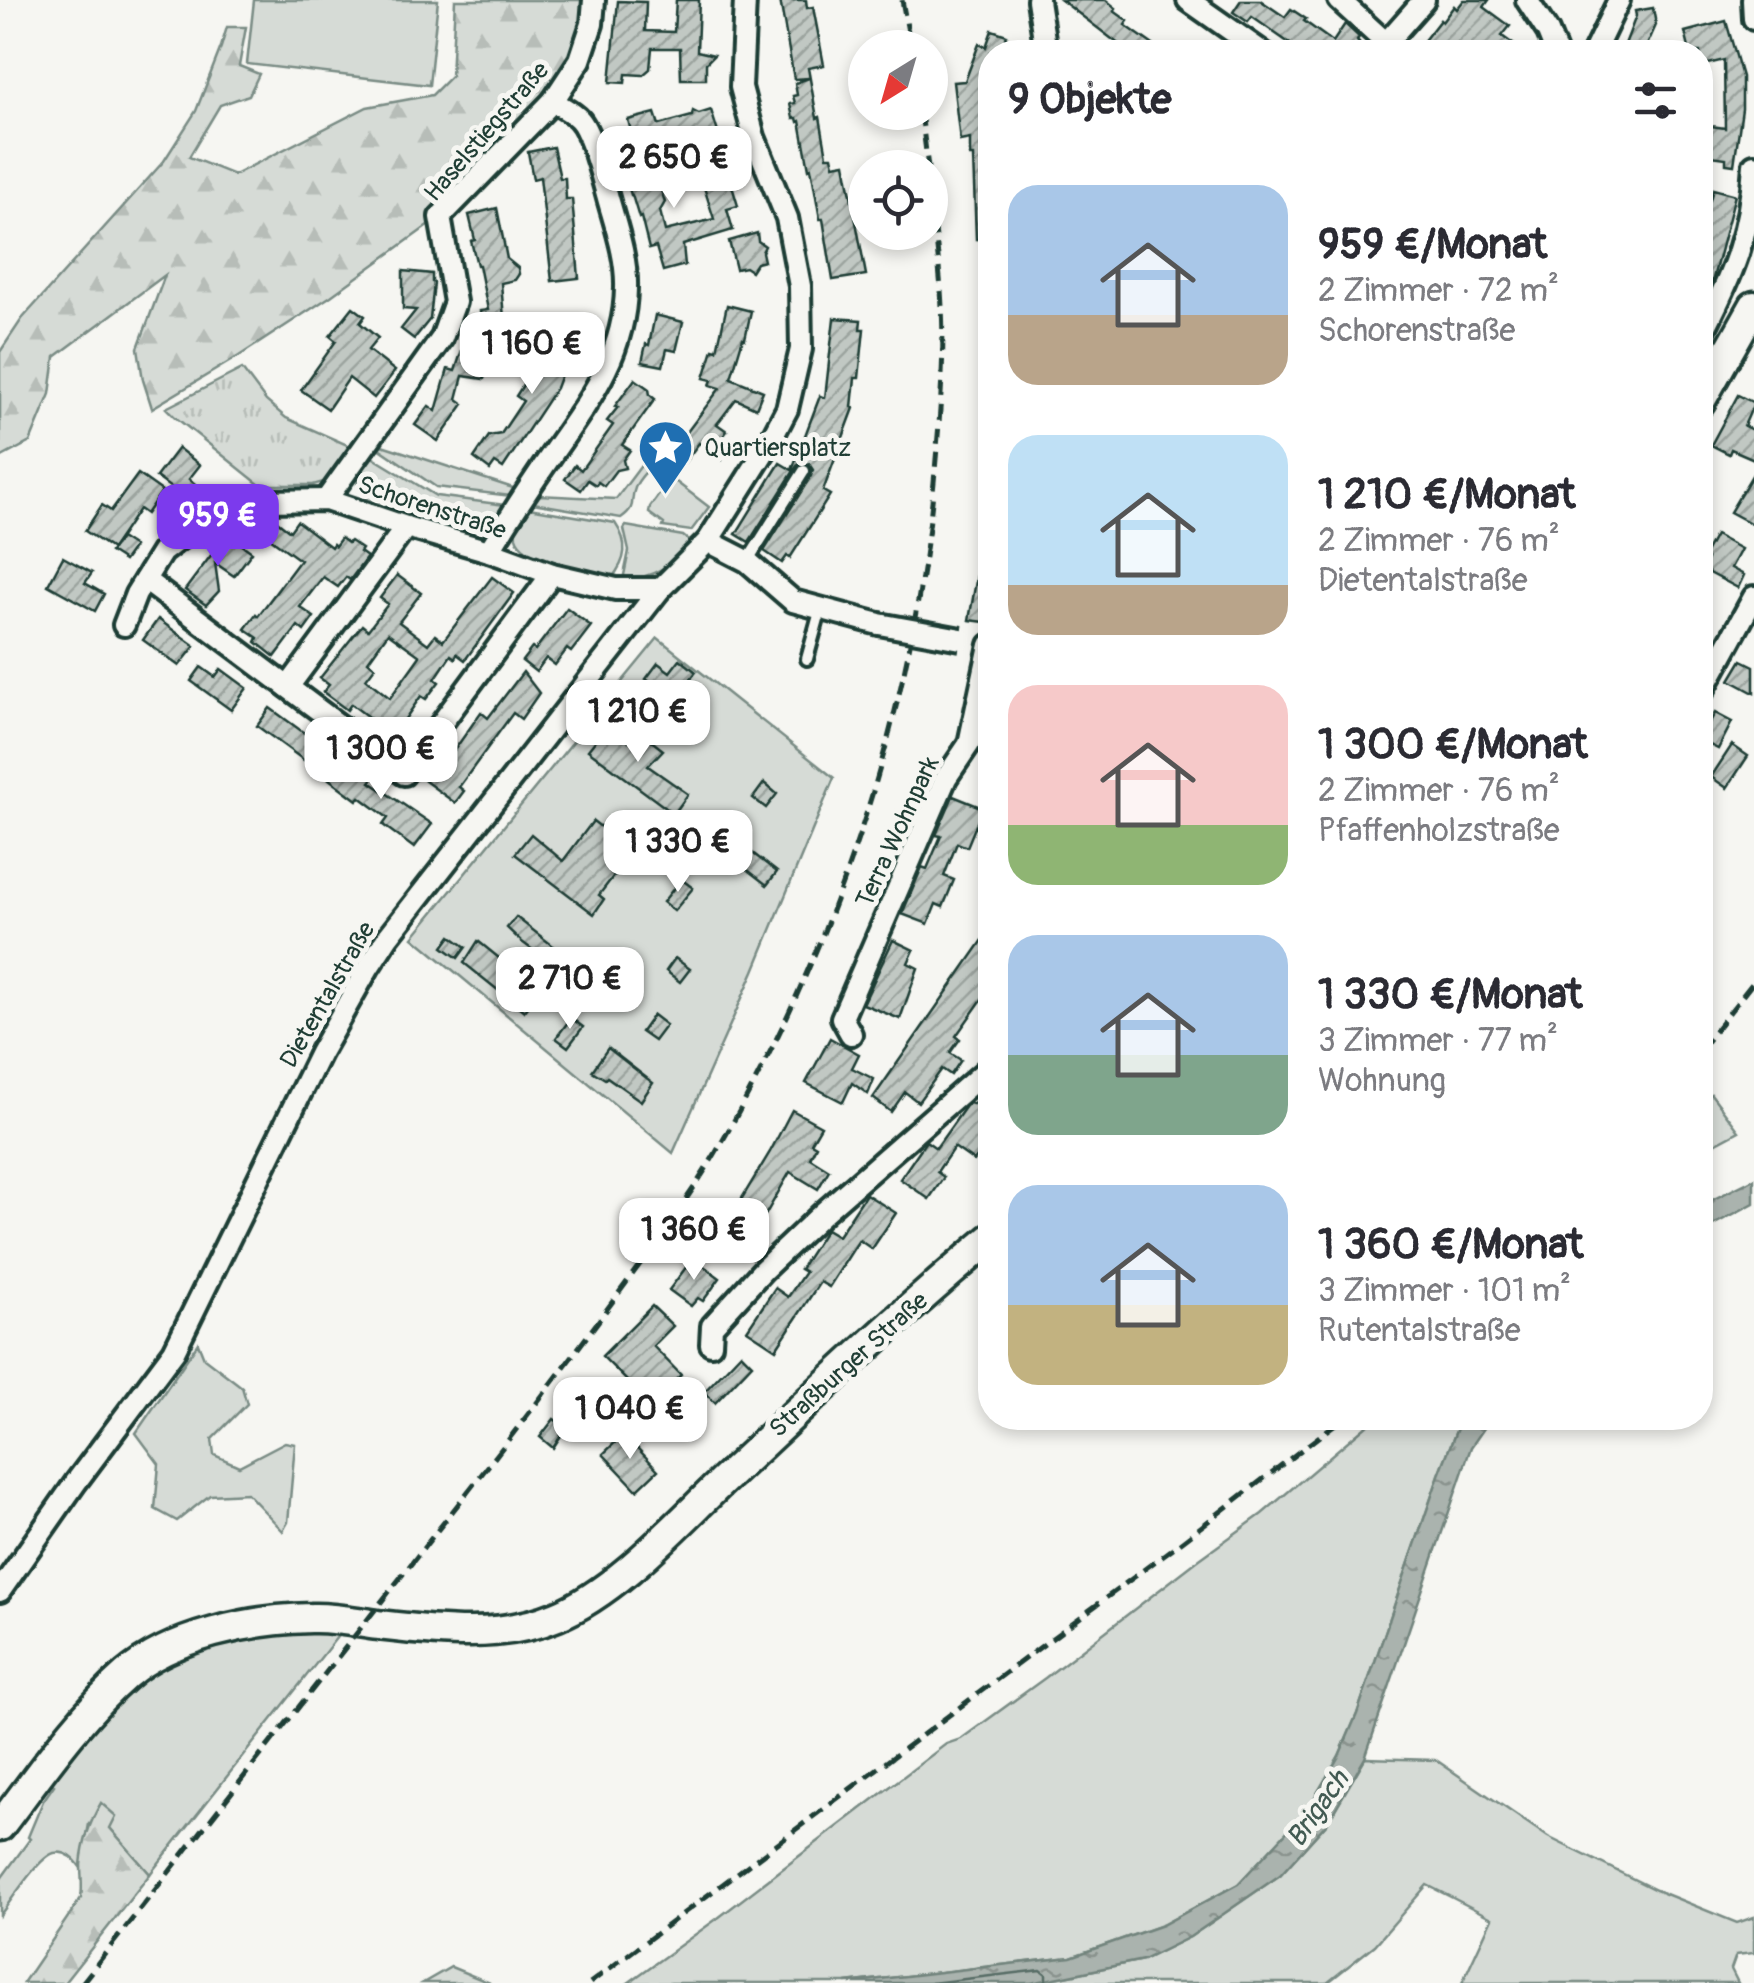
<!DOCTYPE html>
<html lang="de">
<meta charset="utf-8">
<style>
:root{--surface:#fff;--page:#f7f7f7;--text:#2b2b33;--muted:#7c7c81;--accent:#7c3aed}
body{margin:0;font-family:Pangolin,sans-serif;background:var(--page);color:var(--text);height:100vh;display:flex;flex-direction:column;font-size:38px;white-space:nowrap}
*{box-sizing:border-box;margin:0}
p{font-size:32px;color:var(--muted)}
.icon{flex:none;width:55px;height:55px;fill:none;stroke:currentColor;stroke-width:2;stroke-linecap:round;stroke-linejoin:round}
.map{position:relative;flex:1;overflow:hidden}
.side{position:absolute;left:978px;top:40px;width:735px;height:1390px;display:flex;flex-direction:column;background:var(--surface);border-radius:40px;box-shadow:0 5px 15px #0003}
.side>*{flex:none}
.needle{width:65px;rotate:217deg}
.fabs{position:absolute;left:848px;top:30px;display:grid;gap:20px}
.fabs a{display:grid;place-items:center;width:100px;height:100px;border-radius:50%;background:var(--surface);box-shadow:0 5px 15px #0003;font-size:50px}
.price{position:absolute;translate:-50% -85px;padding:0 22px;border-radius:20px;background:#fff;color:#222;font-size:32px;line-height:65px;filter:drop-shadow(0 2px 5px #0008)}
.price::after{content:'';position:absolute;left:50%;top:60px;width:30px;height:22px;margin-left:-15px;background:inherit;clip-path:polygon(0 0,100% 0,50% 100%)}
.price.on{background:var(--accent);color:#fff}
ul{padding:0;list-style:none}
li{display:flex;align-items:center;gap:30px;height:250px;padding:0 30px}
li span{display:grid;place-items:center;flex:none;width:280px;height:200px;border-radius:30px;color:#555}
li>.icon{margin-inline-start:auto}
span .icon{width:120px;height:120px;fill:#fffc;stroke-width:1}
li b{font-size:42px}
h2{display:flex;justify-content:space-between;align-items:center;height:120px;padding:0 30px;font-size:42px}
.map>svg:first-child{display:block}
</style>
<div class="map">
<svg width="1754" height="1983" viewBox="0 0 1754 1983">
<defs>
<pattern id="forest-firs" width="22" height="20" patternUnits="userSpaceOnUse" patternTransform="scale(2.5)"><rect width="22" height="20" fill="#d6dbd6"/><path d="M5 1l3.5 6h-7zM16 11l3.5 6h-7z" fill="#b7bdb8"/></pattern>
<pattern id="park-tufts" width="24" height="20" patternUnits="userSpaceOnUse" patternTransform="scale(2.5)"><rect width="24" height="20" fill="#d6dbd6"/><path d="M3 7l-1-3M5 7V3M7 7l1-3M15 17l-1-3M17 17v-4M19 17l1-3" fill="none" stroke="#b7bdb8"/></pattern>
<pattern id="water-ripples" width="26" height="14" patternUnits="userSpaceOnUse" patternTransform="scale(2.5)"><rect width="26" height="14" fill="#aab3ae"/><path d="M2 4q2-2 4 0t4 0M15 11q2-2 4 0t4 0" fill="none" stroke="#8a938e"/></pattern>
<pattern id="building-hatch" width="6" height="6" patternUnits="userSpaceOnUse" patternTransform="scale(2.5)"><rect width="6" height="6" fill="#c1c8c3"/><path d="M-1 1l2-2M0 6l6-6M5 7l2-2" fill="none" stroke="#9ca49f"/></pattern>
</defs>
<rect width="100%" height="100%" fill="#f6f6f2"/>
<filter id="ink" filterUnits="userSpaceOnUse"><feTurbulence type="fractalNoise" baseFrequency=".01" numOctaves="2"/><feDisplacementMap in="SourceGraphic" scale="20" xChannelSelector="R" yChannelSelector="G"/><feConvolveMatrix kernelMatrix="1 2 1 2 8 2 1 2 1" color-interpolation-filters="sRGB"/></filter>
<g filter="url(#ink)">
<g fill="#d6dbd6" stroke="#7a8c85" stroke-width="2.5">
<polygon points="254,0 438,0 429,85 247,64"/>
<polygon points="382,445 516,489 511,496 436,487 379,448"/>
<path d="M372,457L436,496L505,505C499,514 492,530 481,534C465,540 366,507 359,491C353,479 365,467 372,457Z"/>
<path d="M646,459L709,507L691,531L663,527L664,524L649,513L650,507L669,481L651,466C646,472 637,480 635,488C629,502 638,506 621,518L533,503L539,495L616,499Z"/>
<path d="M529,508L615,523C629,543 627,560 611,579C590,574 522,560 516,537C514,526 523,517 529,508Z"/>
<path d="M626,526L683,536L693,544C672,565 654,578 623,580L629,551L624,529Z"/>
<polygon points="658,638 834,778 754,971 673,1153 413,937"/>
<polygon points="1711,1094 1739,1131 1700,1152 1700,1105"/>
<polygon points="198,1343 204,1358 242,1387 247,1404 212,1439 214,1455 239,1466 285,1442 295,1444 288,1522 283,1531 247,1493 210,1495 177,1521 155,1509 159,1464 136,1433"/>
<polygon points="1375,1418 1461,1418 1439,1475 1357,1714 1339,1756 1308,1809 1238,1884 1162,1925 1071,1957 846,1983 628,1983 718,1918 946,1744 961,1739 1045,1678 1197,1561 1262,1514"/>
<path d="M314,1628L341,1632L150,1874L109,1827L89,1824L81,1868C75,1859 66,1850 54,1853C38,1858 11,1901 0,1915V1880L30,1839L28,1837L43,1801L54,1785L48,1781C67,1755 88,1733 109,1710C118,1701 126,1689 137,1682C189,1647 253,1633 314,1628Z"/>
<polygon points="1365,1758 1436,1760 1548,1837 1656,1890 1737,1923 1754,1917 1754,1953 1736,1955 1731,1969 1738,1983 1462,1983 1492,1918 1427,1885 1375,1945 1327,1983 1031,1983 1143,1960 1190,1937 1280,1875 1327,1823"/>
<polygon points="451,1967 490,1983 423,1983"/>
</g>
<g fill="url(#forest-firs)" stroke="#7a8c85" stroke-width="2.5">
<polygon points="455,0 594,0 580,60 440,217 331,296 239,356 152,408 143,380 138,348 165,275 55,357 50,394 30,442 0,458 0,352 22,319 164,161 196,111 221,47 227,27 246,27 239,66 259,74 249,95 220,105 189,157 234,175 367,107 432,95 451,76"/>
<path d="M101,1803L116,1816L110,1828L150,1874L64,1983H23L81,1898C83,1886 81,1877 81,1865C83,1843 89,1823 101,1803Z"/>
</g>
<polygon fill="url(#park-tufts)" stroke="#7a8c85" stroke-width="2.5" points="242,369 266,401 286,418 352,447 327,481 313,485 260,485 175,417 166,408"/>
<g fill="url(#water-ripples)" stroke="#72847d" stroke-width="2.5">
<polygon points="1754,1179 1754,1203 1700,1232 1700,1206"/>
<polygon points="1461,1418 1491,1418 1471,1447 1365,1758 1327,1823 1280,1875 1190,1937 1143,1960 1031,1983 846,1983 1071,1957 1162,1925 1238,1884 1308,1809 1339,1756 1357,1714 1439,1475"/>
</g>
<g fill="none" stroke-linecap="round" stroke-linejoin="round">
<polyline stroke="#576c65" stroke-width="2.5" points="931,1983 1041,1970 1046,1974 1046,1983"/>
</g>
<g fill="url(#building-hatch)" stroke="#1f3d34" stroke-width="2.5" fill-rule="evenodd">
<polygon points="676,0 699,0 697,51 714,55 706,63 706,79 681,79 680,48 652,48 650,69 643,75 626,74 625,83 610,82 618,1 646,2 645,31 674,32"/>
<polygon points="780,0 806,0 807,8 813,7 824,65 808,68 817,118 820,117 827,156 832,156 834,165 845,163 866,275 833,280 823,219 820,219 811,168 809,169 800,121 798,122 797,118 793,118 790,104 795,103 793,96 797,95 795,83 809,78 794,79"/>
<polygon points="1061,0 1106,0 1116,8 1114,11 1128,21 1125,25 1163,52 1129,52"/>
<polygon points="1241,0 1260,0 1285,17 1291,9 1306,19 1304,21 1333,42 1345,24 1359,37 1357,41 1359,43 1351,52 1298,52 1287,45 1289,43 1252,17 1248,22 1233,12"/>
<polygon points="1464,0 1489,0 1484,7 1510,26 1502,36 1524,52 1415,52 1440,20 1442,22 1454,6 1457,9"/>
<polygon points="1653,8 1656,25 1644,52 1622,52 1636,16 1635,11"/>
<polygon points="1726,21 1742,77 1742,109 1734,165 1726,164 1726,158 1704,155 1705,150 1701,149 1704,125 1725,128 1724,60 1700,66 1700,52 1690,52 1685,32"/>
<polygon points="992,30 1007,35 1001,52 990,52 990,112 984,109 990,163 990,240 976,239 973,156 970,156 970,139 960,141 953,82 965,81 979,44 986,47"/>
<polygon points="711,110 720,139 726,137 737,170 719,175 709,143 693,148 690,135 636,150 628,120 655,113 659,125 692,116 693,111 699,114"/>
<polygon points="615,142 655,172 665,202 660,211 665,231 714,219 703,184 729,176 738,206 727,209 733,230 683,245 685,265 663,271 656,247 649,249 641,217 639,218 632,195 631,195"/>
<polygon points="553,147 560,178 565,178 566,199 572,199 579,278 552,281 540,177 533,179 528,152"/>
<polygon points="1713,189 1735,195 1712,282 1700,308 1700,198 1710,200"/>
<polygon points="497,208 507,259 518,268 519,274 515,280 501,283 505,330 496,362 489,360 484,379 463,376 457,399 464,404 438,441 415,425 429,406 436,411 448,369 455,371 468,332 483,337 480,311 488,310 479,265 477,265 471,241 475,240 469,215"/>
<polygon points="757,233 758,241 765,246 762,252 764,261 756,263 751,271 745,267 736,269 729,241"/>
<polygon points="403,271 432,274 432,282 434,283 430,319 414,339 401,329 416,310 403,309"/>
<polygon points="727,305 751,311 745,339 743,338 731,378 763,391 756,408 736,399 717,424 727,431 722,438 733,446 722,460 699,443 681,467 662,453 677,431 684,436 720,388 710,385 712,380 704,378 713,349 717,350"/>
<polygon points="353,307 365,316 360,323 378,338 368,350 395,371 374,398 349,378 328,409 301,390 336,341 330,336"/>
<polygon points="655,315 683,322 676,351 667,349 663,366 642,362 646,344 649,345"/>
<polygon points="834,318 861,320 860,329 864,329 859,378 855,378 852,407 854,408 823,491 830,495 790,558 787,556 782,563 764,551 811,476 813,470 809,464 803,462 797,466 749,542 736,534 780,463 792,470 820,396 825,398"/>
<polygon points="574,320 580,332 573,357 568,356 556,388 503,468 495,463 490,470 474,458 489,436 501,434 523,401 516,396 538,362 543,345 551,347 558,322 568,324"/>
<polygon points="635,379 649,389 650,395 655,399 622,445 630,450 623,460 625,468 616,470 604,486 598,482 596,485 588,480 581,490 565,479 575,465 581,470 613,425 607,421 618,407 615,406"/>
<polygon points="1738,395 1754,403 1744,426 1754,431 1754,459 1731,449 1729,454 1711,445"/>
<polygon points="178,448 200,465 189,479 200,488 190,502 156,477"/>
<polygon points="1754,472 1754,525 1730,512"/>
<polygon points="138,474 162,491 146,514 139,509 112,549 85,531 102,505 111,511"/>
<polygon points="277,521 290,531 297,521 331,547 333,544 335,546 341,538 348,543 350,541 362,549 360,552 367,557 350,580 346,577 338,587 323,577 300,607 314,617 304,631 298,626 275,657 256,642 258,638 245,629 256,614 258,616 300,560 267,536"/>
<polygon points="227,534 252,552 234,576 215,563 219,591 206,605 185,590"/>
<polygon points="1715,535 1741,549 1731,568 1744,575 1738,588 1702,569 1707,559 1703,557"/>
<polygon points="120,538 134,547 124,561 110,552"/>
<polygon points="982,548 990,549 990,594 985,622 969,620"/>
<polygon points="63,557 92,573 85,583 104,594 95,611 48,585"/>
<path d="M397,575L421,593L399,622L428,644L435,635L443,641L492,577L514,593L465,660L457,654L455,658L451,655L435,679L439,682L426,699L421,696L405,719L412,724L395,746L372,728L376,723L351,704L347,710L323,692L329,685L320,678L362,625L368,630L388,604L380,598ZM388,633L420,656L390,698L366,679L375,667L368,661Z"/>
<polygon points="567,608 591,626 571,652 567,649 555,665 546,658 536,672 522,661 532,648 535,650"/>
<polygon points="158,619 195,646 179,666 143,640"/>
<polygon points="680,659 696,672 674,700 646,679 658,663 670,672"/>
<polygon points="1742,660 1754,666 1754,693 1730,680"/>
<polygon points="201,667 215,677 221,669 247,688 231,710 191,681"/>
<polygon points="523,672 539,693 521,719 513,713 459,787 464,791 455,803 425,781 442,759 446,762 481,712 488,718"/>
<polygon points="270,708 318,743 305,761 257,726"/>
<polygon points="1715,713 1732,722 1718,749 1700,740"/>
<polygon points="608,725 628,741 636,729 663,750 648,766 688,794 674,814 588,750"/>
<polygon points="1732,745 1748,756 1727,788 1711,777"/>
<polygon points="347,756 375,776 370,782 432,824 414,848 383,825 388,818 360,797 357,800 329,779"/>
<polygon points="764,783 777,794 766,808 753,798"/>
<polygon points="953,796 983,808 967,847 957,843 944,876 954,880 943,907 936,904 928,924 902,914 922,867 927,869 941,836 936,835"/>
<polygon points="593,821 637,855 626,869 622,865 599,895 604,899 594,914 515,854 531,834 563,861"/>
<polygon points="723,824 736,834 733,838 777,872 767,885 723,851 722,853 709,844"/>
<polygon points="681,879 693,888 674,911 663,902"/>
<polygon points="516,917 566,956 557,968 522,942 507,928"/>
<polygon points="990,930 990,988 956,1036 960,1039 950,1053 961,1060 951,1075 942,1069 918,1102 905,1092 891,1112 873,1098"/>
<polygon points="451,936 466,947 458,958 443,947"/>
<polygon points="893,940 914,950 908,963 918,968 900,1019 863,1004"/>
<polygon points="478,941 515,971 508,980 533,999 524,1011 464,963"/>
<polygon points="675,958 690,969 680,982 666,971"/>
<polygon points="601,983 616,994 607,1006 592,995"/>
<polygon points="653,1015 666,1025 654,1041 641,1032"/>
<polygon points="571,1018 583,1027 568,1047 556,1038"/>
<polygon points="830,1038 859,1054 852,1068 874,1079 868,1094 852,1083 843,1102 806,1083"/>
<polygon points="608,1048 653,1083 641,1101 607,1077 605,1079 592,1071"/>
<polygon points="978,1098 990,1106 990,1125 983,1134 990,1140 974,1161 954,1147 937,1172 944,1177 929,1199 900,1179 926,1141 936,1148 966,1106 970,1103 973,1104"/>
<polygon points="792,1110 821,1126 811,1143 816,1146 810,1158 829,1170 818,1189 790,1172 755,1233 730,1218 770,1152"/>
<polygon points="866,1194 896,1213 872,1249 859,1240 829,1287 820,1282 776,1349 747,1330 775,1288 788,1297 805,1272 800,1269 826,1229 838,1236"/>
<polygon points="693,1258 720,1278 703,1301 698,1298 691,1306 669,1290"/>
<polygon points="652,1306 673,1326 653,1346 681,1375 651,1405 602,1356"/>
<polygon points="741,1353 752,1364 715,1403 704,1392"/>
<polygon points="554,1419 566,1428 553,1448 540,1437"/>
<polygon points="624,1434 658,1470 637,1490 603,1454"/>
</g>
<g fill="none" stroke-linecap="round" stroke-linejoin="round">
<defs>
<g id="lane">
<polyline points="748,560 804,471"/>
<polyline points="807,659 821,608"/>
</g>
<g id="street">
<polyline points="1038,0 1046,52"/>
<polyline points="1188,0 1262,52"/>
<polyline points="1339,0 1386,43"/>
<polyline points="1527,0 1548,32 1556,52"/>
<polyline points="1753,0 1754,19"/>
<polyline points="1378,52 1424,0"/>
<polyline points="1594,52 1619,0"/>
<path d="M1700,338C1732,276 1750,236 1754,165"/>
<polyline points="326,500 442,338 455,302 440,217 553,101 580,60 592,24 594,0"/>
<polyline points="708,541 747,561 793,601 879,624"/>
<path d="M489,551C509,518 530,486 552,454C588,402 625,355 626,288C627,258 616,227 608,198C603,180 591,131 579,119C573,112 561,107 553,101"/>
<polyline points="145,580 404,774 552,574"/>
<polyline points="124,625 136,594 162,552 187,533 216,516 267,501 326,500 406,527 489,551 552,574 616,589 660,589"/>
<polyline points="288,687 406,527"/>
<polyline points="1700,696 1754,597"/>
<polyline points="851,1034 842,1018 946,778 969,744 990,645"/>
<polyline points="711,1344 712,1326 763,1270 824,1212 990,1067"/>
<polyline points="0,1591 76,1482 174,1351 320,1053 368,968 388,937 660,589 708,541 766,449 787,409 801,349 800,286 787,218 754,137 741,87 745,0"/>
</g>
<g id="secondary">
<polyline points="1700,402 1754,306"/>
<path d="M0,1826C39,1775 77,1718 126,1675C171,1636 252,1619 311,1618C333,1617 356,1622 378,1625C438,1632 500,1640 557,1616C618,1591 678,1523 726,1478C813,1397 899,1315 990,1239"/>
</g>
</defs>
<use href="#lane" stroke="#1f3d34" stroke-width="18"/>
<use href="#street" stroke="#1f3d34" stroke-width="28"/>
<use href="#secondary" stroke="#1f3d34" stroke-width="35"/>
<use href="#lane" stroke="#f6f6f2" stroke-width="10"/>
<use href="#street" stroke="#f6f6f2" stroke-width="20"/>
<use href="#secondary" stroke="#f6f6f2" stroke-width="28"/>
<g stroke="#1f3d34" stroke-width="5" stroke-dasharray="15 8" stroke-linecap="butt">
<polyline points="902,0 911,48"/>
<polyline points="921,112 928,168"/>
<polyline points="1700,1050 1754,981"/>
<path d="M82,1983C199,1834 316,1685 433,1536C497,1455 560,1374 621,1290C653,1246 687,1201 715,1154C835,948 911,720 934,482C939,424 945,365 942,307C940,266 934,225 930,184"/>
<polyline points="590,1983 1181,1542 1343,1418"/>
</g>
<defs>
<polyline id="street-bridge" points="879,624 961,639"/>
</defs>
<use href="#street-bridge" stroke="#1f3d34" stroke-width="28" stroke-linecap="butt"/>
<use href="#street-bridge" stroke="#f6f6f2" stroke-width="20"/>
</g>
</g>
<defs>
<symbol id="sight-pin" viewBox="-11 -11 22 30"><path d="M0 17L-7.5 6A9.5 9.5 0 1 1 7.5 6Z" fill="#1f6fb2" stroke="#f6f6f2"/><path d="M0-6L1.8-2.2L6-1.7L2.9 1.2L3.7 5.4L0 3.3L-3.7 5.4L-2.9 1.2L-6-1.7L-1.8-2.2Z" fill="#fff"/></symbol>
</defs>
<g fill-rule="evenodd">
<use href="#sight-pin" x="634" y="416" width="63" height="86"/>
</g>
<g text-anchor="middle" dominant-baseline="central" stroke-width="10" stroke-linejoin="round" paint-order="stroke">
<g font-size="25" fill="#1f3d34" stroke="#f6f6f2">
<text transform="translate(487 132) rotate(-49)">Haselstiegstraße</text>
<text transform="translate(432 508) rotate(18)">Schorenstraße</text>
<text transform="translate(898 832) rotate(-65)">Terra Wohnpark</text>
<text transform="translate(328 995) rotate(-60)">Dietentalstraße</text>
<text transform="translate(849 1365) rotate(-42)">Straßburger Straße</text>
</g>
<g font-size="25" fill="#1f3d34" stroke="#f6f6f2" text-anchor="start">
<text x="704" y="448">Quartiersplatz</text>
</g>
<g font-size="28" font-style="italic" fill="#425a52" stroke="#f6f6f2">
<text transform="translate(1318 1809) rotate(-55)">Brigach</text>
</g>
</g>
</svg>
<div class="fabs">
<a><svg class="needle" viewBox="-14 -14 28 28"><path d="M0-13l5 13h-10z" fill="#e53935"/><path d="M0 13l5-13h-10z" fill="#7c7c81"/></svg></a>
<a><svg class="icon" aria-label="locate" viewBox="0 0 24 24"><circle cx="12" cy="12" r="6"/><path d="M12 2v4M12 18v4M2 12h4M18 12h4"/></svg></a>
</div>
<b class="price" style="left:674px;top:211px">2 650 €</b>
<b class="price" style="left:532px;top:397px">1 160 €</b>
<b class="price on" style="left:218px;top:569px">959 €</b>
<b class="price" style="left:638px;top:765px">1 210 €</b>
<b class="price" style="left:381px;top:802px">1 300 €</b>
<b class="price" style="left:678px;top:895px">1 330 €</b>
<b class="price" style="left:570px;top:1032px">2 710 €</b>
<b class="price" style="left:694px;top:1283px">1 360 €</b>
<b class="price" style="left:630px;top:1462px">1 040 €</b>
<section class="side">
<h2>9 Objekte<svg class="icon" aria-label="filters" viewBox="0 0 24 24"><path d="M4 7h16M4 17h16"/><circle cx="9" cy="7" r="2"/><circle cx="15" cy="17" r="2"/></svg></h2>
<ul>
<li><span style="background:linear-gradient(#a9c7e8 65%,#b9a48a 0)"><svg class="icon" aria-label="home" viewBox="0 0 24 24"><path d="M3 11l9-7 9 7M6 9v11h12V9"/></svg></span><div><b>959 €/Monat</b><p>2 Zimmer · 72 m²</p><p>Schorenstraße</p></div></li>
<li><span style="background:linear-gradient(#bfe0f5 75%,#b9a48a 0)"><svg class="icon" aria-label="home" viewBox="0 0 24 24"><path d="M3 11l9-7 9 7M6 9v11h12V9"/></svg></span><div><b>1 210 €/Monat</b><p>2 Zimmer · 76 m²</p><p>Dietentalstraße</p></div></li>
<li><span style="background:linear-gradient(#f6c9c9 70%,#8fb573 0)"><svg class="icon" aria-label="home" viewBox="0 0 24 24"><path d="M3 11l9-7 9 7M6 9v11h12V9"/></svg></span><div><b>1 300 €/Monat</b><p>2 Zimmer · 76 m²</p><p>Pfaffenholzstraße</p></div></li>
<li><span style="background:linear-gradient(#a9c7e8 60%,#7fa58c 0)"><svg class="icon" aria-label="home" viewBox="0 0 24 24"><path d="M3 11l9-7 9 7M6 9v11h12V9"/></svg></span><div><b>1 330 €/Monat</b><p>3 Zimmer · 77 m²</p><p>Wohnung</p></div></li>
<li><span style="background:linear-gradient(#a9c7e8 60%,#c2b280 0)"><svg class="icon" aria-label="home" viewBox="0 0 24 24"><path d="M3 11l9-7 9 7M6 9v11h12V9"/></svg></span><div><b>1 360 €/Monat</b><p>3 Zimmer · 101 m²</p><p>Rutentalstraße</p></div></li>
</ul>
</section>
</div>
